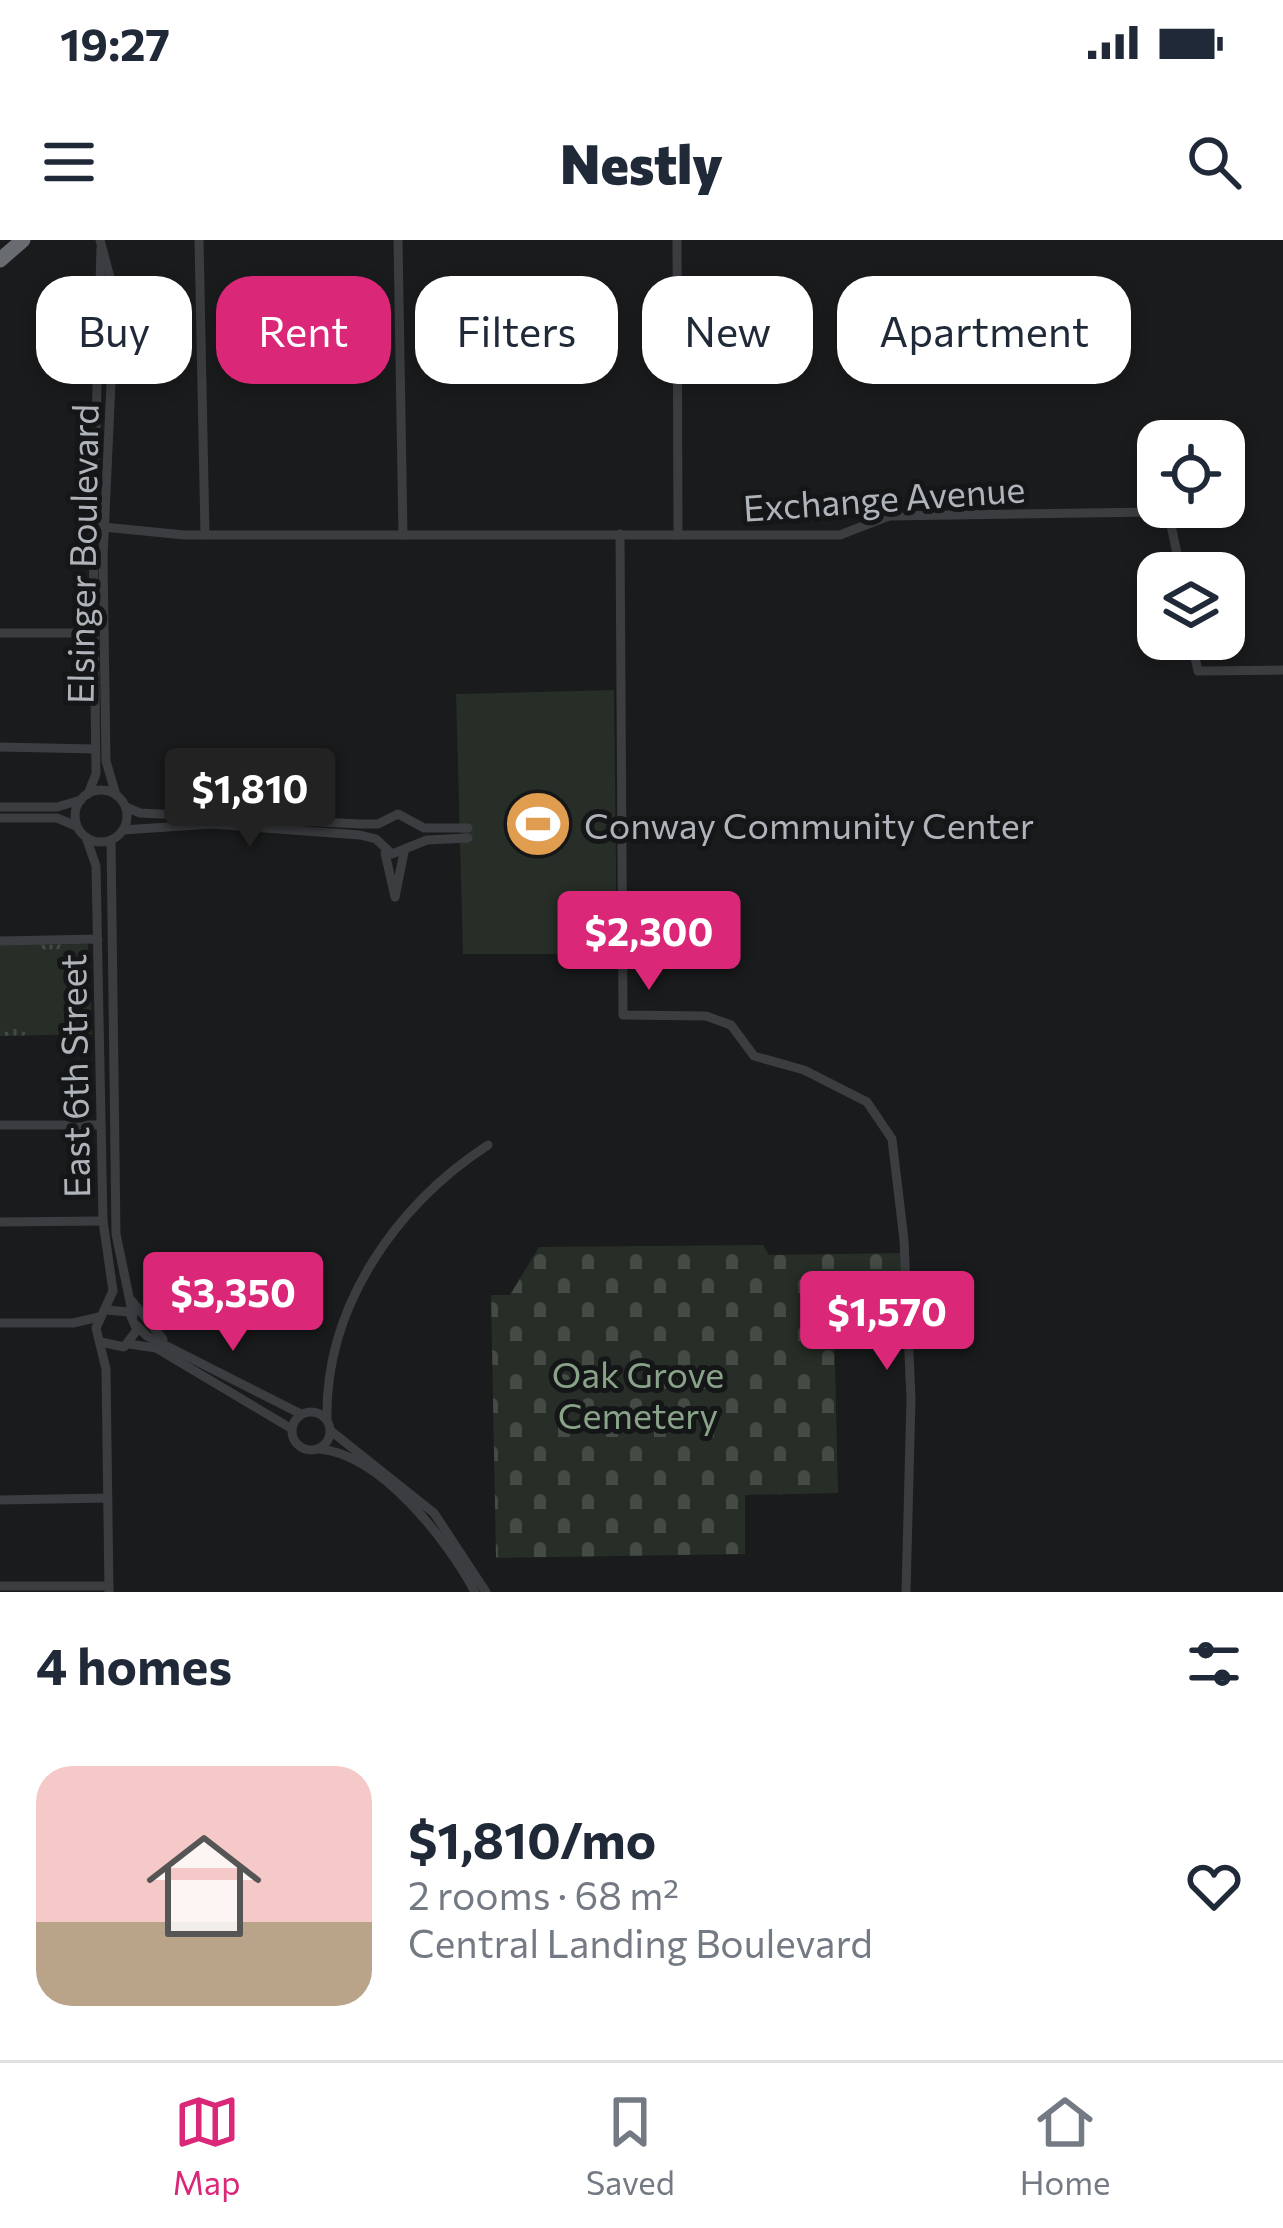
<!DOCTYPE html>
<meta charset="utf-8">
<style>
:root{--surface:#fff;--page:#f6f6f7;--text:#1f2937;--muted:#747a83;--line:#e0e1e3;--accent:#db2777}
body{margin:0;font-family:Commissioner,sans-serif;background:var(--page);color:var(--text);height:100vh;display:flex;flex-direction:column;font-size:45px;white-space:nowrap}
*{box-sizing:border-box;margin:0}
p{font-size:39px;color:var(--muted)}
.icon{flex:none;width:66px;height:66px;fill:none;stroke:currentColor;stroke-width:2;stroke-linecap:round;stroke-linejoin:round}
.map{position:relative;height:1352px;overflow:hidden}
.details{display:flex;flex-direction:column;background:var(--surface);flex:1}
.details>*{flex:none}
.top-card{position:absolute;left:36px;top:36px;width:1212px;height:108px;display:flex;gap:24px}
.controls{position:absolute;left:1137px;top:180px;display:grid;gap:24px}
.controls a{display:grid;place-items:center;width:108px;height:108px;border-radius:24px;background:var(--surface);box-shadow:0 6px 18px #0003;font-size:60px}
.price{position:absolute;translate:-50% -102px;padding:0 27px;border-radius:12px;background:var(--accent);color:#fff;font-size:39px;line-height:78px;filter:drop-shadow(0 3px 6px #0008)}
.price::after{content:'';position:absolute;left:50%;top:72px;width:36px;height:27px;margin-left:-18px;background:inherit;clip-path:polygon(0 0,100% 0,50% 100%)}
.price.selected{background:#222;color:#fff}
ul{padding:0;list-style:none}
li{display:flex;align-items:center;gap:36px;height:300px;padding:0 36px}
li+li{border-top:3px solid var(--line)}
li span{display:grid;place-items:center;flex:none;width:336px;height:240px;border-radius:36px;color:#555}
li>.icon{margin-inline-start:auto}
span .icon{width:144px;height:144px;fill:#fffc;stroke-width:1}
li b{font-size:51px}
h2{display:flex;justify-content:space-between;align-items:center;height:144px;padding:0 36px;font-size:51px}
.pill{padding:0 42px;border-radius:36px;background:var(--surface);box-shadow:0 6px 18px #0003;font-size:42px;line-height:108px}
.pill.selected{background:var(--accent);color:#fff}
.status{display:flex;justify-content:space-between;align-items:center;height:84px;padding:0 60px;background:var(--surface);direction:ltr}
.status svg{height:33px;fill:currentColor}
header{display:flex;justify-content:space-between;align-items:center;height:156px;padding:0 36px;background:var(--surface);font-size:54px;font-weight:800}
.tabs{display:flex;justify-content:space-around;align-items:center;height:168px;border-top:3px solid var(--line);background:var(--surface);font-size:33px;color:var(--muted)}
.tabs a{display:grid;justify-items:center;gap:6px}
.tabs .selected{color:var(--accent)}
.map>svg:first-child{display:block}
</style>
<div class="status"><b>19:27</b><svg viewBox="0 0 49 12"><path d="M0 12V9h3v3zM5 12V6h3v6zM10 12V3h3v9zM15 12V0h3v12zM26 1h20v11H26zM47 4h2v5h-2z"/></svg></div>
<header><svg class="icon" aria-label="menu" viewBox="0 0 24 24"><path d="M4 6h16M4 12h16M4 18h16"/></svg>Nestly<svg class="icon" aria-label="search" viewBox="0 0 24 24"><circle cx="10" cy="10" r="6"/><path d="M15 15l6 6"/></svg></header>
<div class="map">
<svg width="1283" height="1352" viewBox="0 0 1283 1352">
<defs>
<pattern id="grass-tufts" width="24" height="20" patternUnits="userSpaceOnUse" patternTransform="scale(3)"><rect width="24" height="20" fill="#272e27"/><path d="M3 7l-1-3M5 7V3M7 7l1-3M15 17l-1-3M17 17v-4M19 17l1-3" fill="none" stroke="#444a44"/></pattern>
<pattern id="cemetery-stones" width="16" height="16" patternUnits="userSpaceOnUse" patternTransform="scale(3)"><rect width="16" height="16" fill="#272e27"/><path d="M2 7V4a2 2 0 0 1 4 0v3zM10 15v-3a2 2 0 0 1 4 0v3z" fill="#444a44"/></pattern>
</defs>
<rect width="100%" height="100%" fill="#1a1b1c"/>
<polygon fill="url(#grass-tufts)" points="88,704 92,794 0,796 0,705"/>
<polygon fill="url(#cemetery-stones)" points="763,1005 769,1015 904,1013 905,1077 834,1079 838,1253 745,1255 745,1314 496,1318 491,1055 510,1055 539,1007"/>
<g fill="#272e27">
<polygon points="614,450 617,714 463,714 456,454"/>
<polygon points="68,709 68,779 54,784 0,783 0,718 10,710"/>
</g>
<g fill="none" stroke-linecap="round" stroke-linejoin="round">
<g stroke="#3c3d41" stroke-width="9">
<polyline points="100,0 115,56 103,318 106,521 116,555"/>
<polyline points="199,0 205,295"/>
<polyline points="398,0 403,295"/>
<polyline points="677,0 678,295"/>
<polyline points="93,286 184,295 840,295 889,276 1154,272 1171,285 1181,333"/>
<polyline points="620,294 623,775 706,776 731,785 754,816 804,830 867,862 892,899 904,1000 911,1159 906,1352"/>
<polyline points="0,393 93,393"/>
<polyline points="1191,399 1198,431 1283,430"/>
<polyline points="0,507 95,509"/>
<circle cx="101" cy="576" r="26"/>
<polyline points="88,554 96,534 93,286 101,8"/>
<polyline points="0,567 57,567 81,560"/>
<polyline points="126,567 140,573 360,584 378,584 398,574 424,588 468,588"/>
<polyline points="0,578 57,578 76,586"/>
<polyline points="123,590 212,584 360,595 376,599 392,614 427,600 468,598"/>
<polyline points="86,597 96,626 103,981 113,1051 96,1088 106,1129 109,1352"/>
<polyline points="111,600 116,994 133,1076"/>
<polyline points="385,613 395,657"/>
<polyline points="395,657 404,612"/>
<polyline points="0,701 98,699"/>
<polyline points="0,885 101,885"/>
<polyline points="0,982 103,981"/>
<polyline points="132,1061 163,1099"/>
<polyline points="0,1083 73,1083 99,1077"/>
<polyline points="136,1085 147,1096 301,1174"/>
<polyline points="101,1102 124,1107 137,1090 129,1072 106,1070"/>
<polyline points="129,1104 156,1108 292,1189"/>
<circle cx="311" cy="1191" r="19"/>
<path d="M327,1179C325,1067 395,966 488,905"/>
<polyline points="331,1191 434,1273 486,1352"/>
<path d="M319,1209C381,1214 448,1301 475,1352"/>
<polyline points="0,1260 108,1258"/>
<polyline points="0,1346 109,1346"/>
</g>
<polyline stroke="#686c71" stroke-width="15" points="0,20 23,0"/>
</g>
<defs>
<symbol id="stadium-disc" viewBox="-11 -11 22 22"><circle r="9.5" fill="#e09d4f" stroke="#151617"/><path d="M0-5a6.5 5 0 1 0 0 10a6.5 5 0 1 0 0-10ZM-3.5-1.8h7v3.6h-7Z" fill="#fff"/></symbol>
</defs>
<g fill-rule="evenodd">
<use href="#stadium-disc" x="500" y="546" width="76" height="76"/>
</g>
<g text-anchor="middle" dominant-baseline="central" stroke-width="10" stroke-linejoin="round" paint-order="stroke">
<g font-size="36" fill="#aeb4ba" stroke="#151617">
<text transform="translate(884 257) rotate(-4)">Exchange Avenue</text>
<text transform="translate(81 314) rotate(-89)">Elsinger Boulevard</text>
<text transform="translate(73 836) rotate(-91)">East 6th Street</text>
</g>
<g font-size="36" fill="#aeb4ba" stroke="#151617" text-anchor="start">
<text x="584" y="584">Conway Community Center</text>
</g>
<g font-size="36" fill="#89a388" stroke="#151617">
<text x="638" y="1133">Oak Grove<tspan x="638" dy="41">Cemetery</tspan></text>
</g>
</g>
</svg>
<div class="controls">
<a><svg class="icon" aria-label="locate" viewBox="0 0 24 24"><circle cx="12" cy="12" r="6"/><path d="M12 2v4M12 18v4M2 12h4M18 12h4"/></svg></a>
<a><svg class="icon" aria-label="layers" viewBox="0 0 24 24"><path d="M12 4l9 5-9 5-9-5zM3 14l9 5 9-5"/></svg></a>
</div>
<b class="price selected" style="left:250px;top:610px">$1,810</b>
<b class="price" style="left:649px;top:753px">$2,300</b>
<b class="price" style="left:233px;top:1114px">$3,350</b>
<b class="price" style="left:887px;top:1133px">$1,570</b>
<div class="top-card">
<a class="pill">Buy</a>
<a class="pill selected">Rent</a>
<a class="pill">Filters</a>
<a class="pill">New</a>
<a class="pill">Apartment</a>
</div>
</div>
<section class="details">
<h2>4 homes<svg class="icon" aria-label="filters" viewBox="0 0 24 24"><path d="M4 7h16M4 17h16"/><circle cx="9" cy="7" r="2"/><circle cx="15" cy="17" r="2"/></svg></h2>
<ul>
<li><span style="background:linear-gradient(#f6c9c9 65%,#b9a48a 0)"><svg class="icon" aria-label="home" viewBox="0 0 24 24"><path d="M3 11l9-7 9 7M6 9v11h12V9"/></svg></span><div><b>$1,810/mo</b><p>2 rooms · 68 m²</p><p>Central Landing Boulevard</p></div><svg class="icon" aria-label="heart" viewBox="0 0 24 24"><path d="M12 20l-8-8c-3-5 5-10 8-4 3-6 11-1 8 4z"/></svg></li>
</ul>
</section>
<nav class="tabs">
<a class="selected"><svg class="icon" aria-label="map" viewBox="0 0 24 24"><path d="M3 6l6-2 6 2 6-2v14l-6 2-6-2-6 2zM9 4v14M15 6v14"/></svg>Map</a>
<a><svg class="icon" aria-label="saved" viewBox="0 0 24 24"><path d="M7 4h10v16l-5-4-5 4z"/></svg>Saved</a>
<a><svg class="icon" aria-label="home" viewBox="0 0 24 24"><path d="M3 11l9-7 9 7M6 9v11h12V9"/></svg>Home</a>
</nav>
